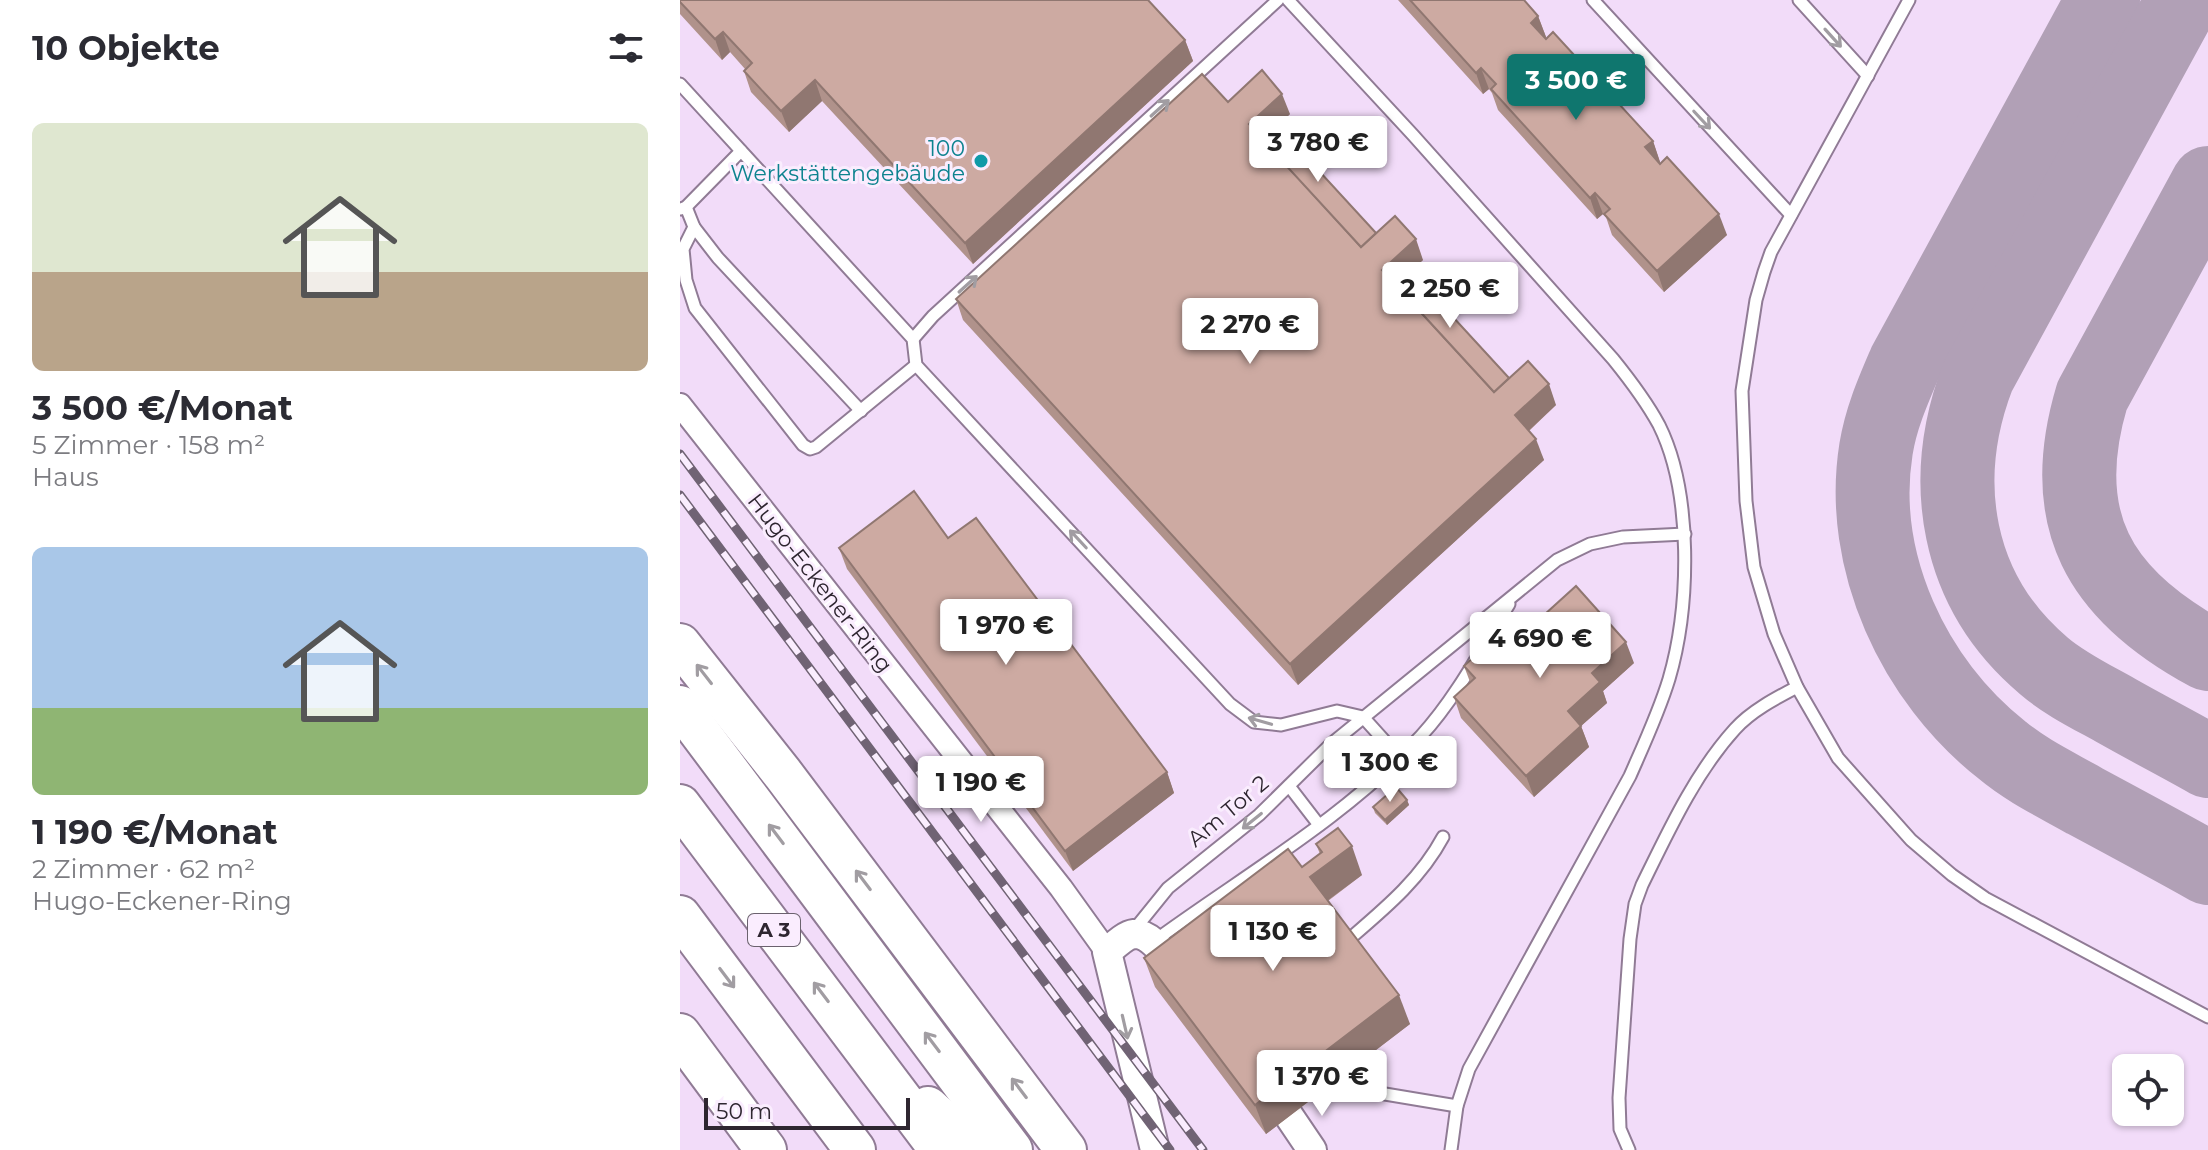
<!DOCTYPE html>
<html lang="de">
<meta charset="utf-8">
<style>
:root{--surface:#fff;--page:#f2f2f3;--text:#2b2b33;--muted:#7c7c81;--accent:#0f766e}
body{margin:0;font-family:Montserrat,sans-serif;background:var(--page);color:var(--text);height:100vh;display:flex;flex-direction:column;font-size:30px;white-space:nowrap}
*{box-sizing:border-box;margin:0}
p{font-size:26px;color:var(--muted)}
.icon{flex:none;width:44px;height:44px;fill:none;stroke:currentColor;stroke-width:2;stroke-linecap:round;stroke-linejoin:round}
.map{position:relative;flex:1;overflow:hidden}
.panel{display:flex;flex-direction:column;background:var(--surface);width:680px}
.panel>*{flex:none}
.buttons{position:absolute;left:1432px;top:1054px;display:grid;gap:16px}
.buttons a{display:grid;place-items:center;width:72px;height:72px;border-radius:12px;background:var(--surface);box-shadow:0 2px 6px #0004;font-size:40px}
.scale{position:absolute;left:24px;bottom:20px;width:206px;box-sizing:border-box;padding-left:8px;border:4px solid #2e2630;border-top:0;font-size:22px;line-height:28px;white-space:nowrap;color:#2e2630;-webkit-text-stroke:6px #faedfe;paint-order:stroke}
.price{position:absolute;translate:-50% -68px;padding:0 18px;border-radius:8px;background:#fff;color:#222;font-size:26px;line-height:52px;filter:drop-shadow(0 2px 4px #0008)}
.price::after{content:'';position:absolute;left:50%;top:48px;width:24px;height:18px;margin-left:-12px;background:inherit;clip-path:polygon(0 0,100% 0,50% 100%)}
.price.active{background:var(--accent);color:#fff}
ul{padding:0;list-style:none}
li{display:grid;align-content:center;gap:16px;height:424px;padding:0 32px}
li span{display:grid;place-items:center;height:248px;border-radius:12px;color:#555}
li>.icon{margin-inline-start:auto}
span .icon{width:144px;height:144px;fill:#fffc;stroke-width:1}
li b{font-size:34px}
h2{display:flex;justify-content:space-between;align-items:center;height:96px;padding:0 32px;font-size:34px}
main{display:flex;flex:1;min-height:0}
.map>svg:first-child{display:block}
</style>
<main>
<section class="panel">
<h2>10 Objekte<svg class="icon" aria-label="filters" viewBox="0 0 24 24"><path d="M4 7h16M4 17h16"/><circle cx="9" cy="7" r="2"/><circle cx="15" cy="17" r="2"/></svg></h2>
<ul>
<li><span style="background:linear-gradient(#dfe7d0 60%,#b9a48a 0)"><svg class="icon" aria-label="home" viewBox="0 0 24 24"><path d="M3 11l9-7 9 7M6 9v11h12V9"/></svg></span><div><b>3 500 €/Monat</b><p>5 Zimmer · 158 m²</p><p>Haus</p></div></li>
<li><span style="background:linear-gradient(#a9c7e8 65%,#8fb573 0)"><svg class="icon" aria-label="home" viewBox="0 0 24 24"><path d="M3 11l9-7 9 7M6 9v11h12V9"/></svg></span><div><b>1 190 €/Monat</b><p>2 Zimmer · 62 m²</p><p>Hugo-Eckener-Ring</p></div></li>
</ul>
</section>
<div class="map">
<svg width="1528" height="1150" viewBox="0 0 1528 1150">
<rect width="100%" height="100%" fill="#f2dcf9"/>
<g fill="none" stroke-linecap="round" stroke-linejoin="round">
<g stroke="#b1a0b6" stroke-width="74">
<path d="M1423,0L1225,363C1213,391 1201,418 1196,449C1178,562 1234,681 1322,750C1347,771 1377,785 1405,801C1446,823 1487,845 1528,868"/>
<path d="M1503,0L1298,376C1258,480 1275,591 1364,666C1385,684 1412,697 1437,711C1467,728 1498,744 1528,761"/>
<path d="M1528,183L1412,396C1375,520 1419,595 1528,654"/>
</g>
<defs>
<g id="service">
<path d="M608,0L733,135L933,359C950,380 966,401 979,425C1013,493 1010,607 989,679C979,712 964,744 950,776L789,1069L777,1106L771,1150"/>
<polyline points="913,0 1111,215"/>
<polyline points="1119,0 1188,76"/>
<polyline points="1229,0 1091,252 1084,272 1076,300 1062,391 1066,501 1074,567 1094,634 1117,687 1158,758 1231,840 1272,875 1305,898 1528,1017"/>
<polyline points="0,84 233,339 236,365 550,704 574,722 601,725 657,711 683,717 719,757"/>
<polyline points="6,207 14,227 38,258 181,411"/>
<polyline points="1,209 6,207 61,151"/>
<polyline points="14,227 3,249 6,280 15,308 123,445 130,449 136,447 236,365"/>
<polyline points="233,339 253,316 598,0"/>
<polyline points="609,786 639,825"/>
<polyline points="454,930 488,888 579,815 651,744 877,560 910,544 943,537 1005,534"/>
<path d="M667,941C703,910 740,880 763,837"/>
<path d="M473,942C563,876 664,819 741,736C776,698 802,648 829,604"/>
<polyline points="666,1073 699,1093 777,1106"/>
<path d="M949,1150L940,1129L939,1098L950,939L955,904L962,885C988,832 1015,773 1055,729C1071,711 1096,698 1117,687"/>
</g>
<polyline id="minor" points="0,405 381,888 427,952"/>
<g id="tertiary">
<polyline points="609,1116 632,1150"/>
<path d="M475,1150L427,952C434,946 445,935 454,934C472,933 487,958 498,970"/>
</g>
<g id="motorway">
<polyline points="0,644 103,774 386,1150"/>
<polyline points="0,706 332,1150"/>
<polyline points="0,805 260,1150"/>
<polyline points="0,916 175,1150"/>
<polyline points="0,1034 86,1150"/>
<polyline points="248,1107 295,1150"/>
</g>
</defs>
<use href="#service" stroke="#907b95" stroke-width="15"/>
<use href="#minor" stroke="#907b95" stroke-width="26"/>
<use href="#tertiary" stroke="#907b95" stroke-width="32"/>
<use href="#motorway" stroke="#907b95" stroke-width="44"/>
<use href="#service" stroke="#fff" stroke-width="11"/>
<use href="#minor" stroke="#fff" stroke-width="22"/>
<use href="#tertiary" stroke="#fff" stroke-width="28"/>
<use href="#motorway" stroke="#fff" stroke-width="40"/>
<defs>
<g id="rail">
<polyline points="0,454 523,1150"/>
<polyline points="0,495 490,1150"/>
</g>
</defs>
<use href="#rail" stroke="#706374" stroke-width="9"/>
<use href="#rail" stroke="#faedfe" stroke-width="6" stroke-dasharray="18" stroke-linecap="butt"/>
</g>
<g fill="#b0928b">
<polygon points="0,0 505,40 513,61 293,264 142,101 109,132 71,92 64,71 65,69 50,52 42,60 0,14"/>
<polygon points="718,0 844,0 858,16 866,37 865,38 973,141 980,162 979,163 1047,235 984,292 932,235 926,217 923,214 917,219 818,110 812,93 809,89 803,94"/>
<polygon points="548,102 610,114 598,126 696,233 743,260 731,271 829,378 876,405 849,431 864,460 618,685 283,320 276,299"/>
<polygon points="268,538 487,772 494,793 393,871 167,569 159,548"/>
<polygon points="822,653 954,663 923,691 927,703 901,726 909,747 854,797 781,718 774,697 790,682 784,666"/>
<polygon points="689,761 667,781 657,771 655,765"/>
<polygon points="727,800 729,805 707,825 695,813 693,807"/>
<polygon points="636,844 682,875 648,901 730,1024 586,1134 475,987 464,958 622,867 640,854"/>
</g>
<g fill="#907771">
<polygon points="858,16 866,37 859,44 851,23"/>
<polygon points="43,32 50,52 42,60 35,39"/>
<polygon points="505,40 513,61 293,264 285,243"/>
<polygon points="801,68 809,89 803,94 796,73"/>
<polygon points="135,80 142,101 109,132 101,111"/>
<polygon points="602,94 610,114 578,144 569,124"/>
<polygon points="973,141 980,162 973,168 965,147"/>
<polygon points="915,193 923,214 917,219 910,198"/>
<polygon points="1039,214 1047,235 984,292 977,271"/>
<polygon points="736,239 743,260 711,289 702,270"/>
<polygon points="869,384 876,405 843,436 835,415"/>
<polygon points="856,439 864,460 618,685 610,664"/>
<polygon points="946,642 954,663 923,691 927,703 901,726 909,747 854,797 846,776 912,673"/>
<polygon points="687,755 689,761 667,781 665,776"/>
<polygon points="487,772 494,793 393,871 385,851"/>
<polygon points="727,800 729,805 707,825 705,820"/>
<polygon points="672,846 682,875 640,906 630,877"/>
<polygon points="719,995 730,1024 586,1134 575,1105"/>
</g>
<g fill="#cdaaa2" stroke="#907771" stroke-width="2">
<polygon points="0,0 468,0 505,40 285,243 135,80 101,111 64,71 72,63 43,32 35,39 0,2"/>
<polygon points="730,0 844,0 858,16 851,23 866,39 873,32 973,141 965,147 980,164 987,157 1039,214 977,271 924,214 930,209 915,193 910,198 811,89 816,84 801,68 796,73"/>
<polygon points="582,70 602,94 569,124 681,247 715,216 736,239 702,270 814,392 848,361 869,384 835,415 856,439 610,664 276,299 522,74 548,102"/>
<polygon points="594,122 696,233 681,247 579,136"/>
<polygon points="727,267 829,378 814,392 712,281"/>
<polygon points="234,491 268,538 296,518 487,772 385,851 159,548"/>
<polygon points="896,586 946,642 912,673 920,682 888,711 901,726 846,776 774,697 795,678 784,666 811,641 822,653"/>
<polygon points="677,745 687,755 665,776 655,765"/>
<polygon points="716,787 727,800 705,820 693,807"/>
<polygon points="658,828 672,846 630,877 719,995 575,1105 464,958 608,849 622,867 642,852 636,844"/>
</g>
<defs><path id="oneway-shaft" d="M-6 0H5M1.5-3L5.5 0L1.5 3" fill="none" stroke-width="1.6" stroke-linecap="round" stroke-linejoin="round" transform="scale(2)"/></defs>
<g stroke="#a19da2">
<use href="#oneway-shaft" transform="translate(1153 38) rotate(48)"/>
<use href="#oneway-shaft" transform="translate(480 108) rotate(-42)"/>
<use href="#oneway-shaft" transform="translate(1022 120) rotate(47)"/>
<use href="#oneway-shaft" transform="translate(288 284) rotate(-42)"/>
<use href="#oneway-shaft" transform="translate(398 539) rotate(-133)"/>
<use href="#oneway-shaft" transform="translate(24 674) rotate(-128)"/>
<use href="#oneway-shaft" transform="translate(580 721) rotate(-164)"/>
<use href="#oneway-shaft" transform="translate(572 821) rotate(141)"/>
<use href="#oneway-shaft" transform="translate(96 834) rotate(-127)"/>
<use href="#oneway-shaft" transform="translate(183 880) rotate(-127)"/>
<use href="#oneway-shaft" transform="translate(47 978) rotate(53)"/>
<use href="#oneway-shaft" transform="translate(141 992) rotate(-127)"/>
<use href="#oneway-shaft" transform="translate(445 1027) rotate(77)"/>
<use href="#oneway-shaft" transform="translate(252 1042) rotate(-127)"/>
<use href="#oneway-shaft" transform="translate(339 1088) rotate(-127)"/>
</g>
<circle fill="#0f9aa8" stroke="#faedfe" stroke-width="3" cx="301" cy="161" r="8"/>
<g text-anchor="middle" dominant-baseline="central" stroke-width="6" stroke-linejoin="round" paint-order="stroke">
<rect fill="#faedfe" stroke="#6b626e" stroke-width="2" x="68" y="914" width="52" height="32" rx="6"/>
<g font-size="20" font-weight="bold" fill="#2e2630">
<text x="94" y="930">A 3</text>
</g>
<g font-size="22" fill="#0d838f" stroke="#faedfe" text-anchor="end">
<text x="285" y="148">100<tspan x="285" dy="25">Werkstättengebäude</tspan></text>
</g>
<g font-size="22" fill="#2e2630" stroke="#faedfe">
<text transform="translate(140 583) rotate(52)">Hugo-Eckener-Ring</text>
<text transform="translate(548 811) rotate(-40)">Am Tor 2</text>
</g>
</g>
</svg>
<div class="buttons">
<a><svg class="icon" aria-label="locate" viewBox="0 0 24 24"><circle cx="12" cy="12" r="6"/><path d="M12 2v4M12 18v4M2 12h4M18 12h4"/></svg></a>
</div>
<div class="scale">50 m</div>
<b class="price active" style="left:896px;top:122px">3 500 €</b>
<b class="price" style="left:638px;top:184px">3 780 €</b>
<b class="price" style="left:770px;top:330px">2 250 €</b>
<b class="price" style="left:570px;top:366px">2 270 €</b>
<b class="price" style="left:326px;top:667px">1 970 €</b>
<b class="price" style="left:860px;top:680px">4 690 €</b>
<b class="price" style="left:710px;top:804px">1 300 €</b>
<b class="price" style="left:301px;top:824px">1 190 €</b>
<b class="price" style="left:593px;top:973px">1 130 €</b>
<b class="price" style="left:642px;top:1118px">1 370 €</b>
</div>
</main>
